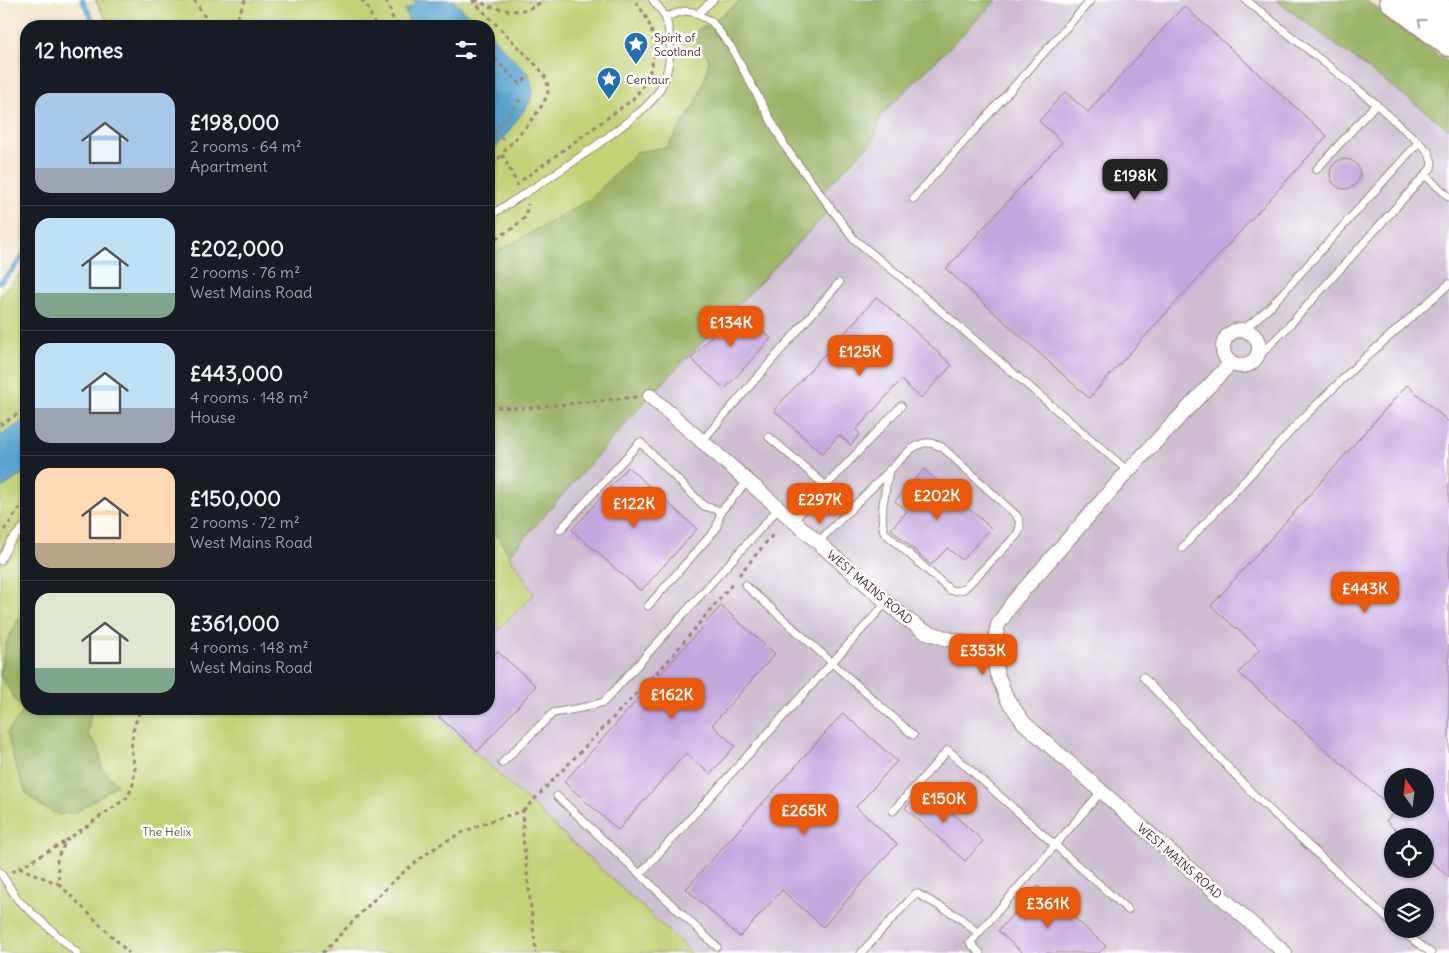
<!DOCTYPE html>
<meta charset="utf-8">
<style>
:root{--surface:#171b24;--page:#242831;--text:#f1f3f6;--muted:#9ea1a6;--line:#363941;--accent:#ea580c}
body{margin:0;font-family:Delius,sans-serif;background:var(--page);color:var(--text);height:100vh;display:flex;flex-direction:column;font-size:19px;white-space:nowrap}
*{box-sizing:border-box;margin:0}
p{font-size:16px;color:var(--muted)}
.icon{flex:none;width:28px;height:28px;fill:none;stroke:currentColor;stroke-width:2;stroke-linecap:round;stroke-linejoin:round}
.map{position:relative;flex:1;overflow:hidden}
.details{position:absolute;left:20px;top:20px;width:475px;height:695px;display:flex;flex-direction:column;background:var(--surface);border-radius:20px;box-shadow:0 1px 4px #0004}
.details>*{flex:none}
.needle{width:32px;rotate:346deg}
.buttons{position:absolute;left:1384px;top:768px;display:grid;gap:10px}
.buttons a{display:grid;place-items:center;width:50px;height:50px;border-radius:50%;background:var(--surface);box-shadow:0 1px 4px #0004;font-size:25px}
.price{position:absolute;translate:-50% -42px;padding:0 11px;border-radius:10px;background:var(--accent);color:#fff;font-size:16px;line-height:32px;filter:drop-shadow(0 1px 2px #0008)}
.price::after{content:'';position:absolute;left:50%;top:30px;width:15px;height:11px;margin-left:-8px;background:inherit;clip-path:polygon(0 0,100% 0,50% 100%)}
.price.selected{background:#222;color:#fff}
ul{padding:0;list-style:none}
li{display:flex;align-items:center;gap:15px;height:125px;padding:0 15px}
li+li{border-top:1px solid var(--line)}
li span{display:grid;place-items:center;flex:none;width:140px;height:100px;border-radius:15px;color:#555}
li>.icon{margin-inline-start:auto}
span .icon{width:60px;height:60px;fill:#fffc;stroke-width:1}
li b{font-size:21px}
h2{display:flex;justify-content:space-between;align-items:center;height:60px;padding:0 15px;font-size:21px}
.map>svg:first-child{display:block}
</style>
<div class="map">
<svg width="1449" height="953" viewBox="0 0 1449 953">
<rect width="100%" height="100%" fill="#fff"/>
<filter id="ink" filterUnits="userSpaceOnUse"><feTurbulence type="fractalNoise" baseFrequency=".02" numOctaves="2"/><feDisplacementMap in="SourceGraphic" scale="10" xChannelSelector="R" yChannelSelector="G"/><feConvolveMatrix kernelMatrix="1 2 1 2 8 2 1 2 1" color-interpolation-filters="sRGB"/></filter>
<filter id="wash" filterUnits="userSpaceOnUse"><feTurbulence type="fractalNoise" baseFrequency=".0096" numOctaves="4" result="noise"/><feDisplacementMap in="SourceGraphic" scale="20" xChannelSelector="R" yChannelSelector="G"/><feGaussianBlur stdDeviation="1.12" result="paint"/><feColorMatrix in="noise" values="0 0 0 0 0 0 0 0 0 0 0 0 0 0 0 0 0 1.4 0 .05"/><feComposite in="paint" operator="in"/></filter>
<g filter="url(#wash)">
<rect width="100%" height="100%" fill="#f1e4c9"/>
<path fill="#cebed1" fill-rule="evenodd" d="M997,0H1276L1449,129V953H692L428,709H489V639L534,594L509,555L650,396L827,212L816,198L875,139L880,116ZM1392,776H1425V809H1392ZM1392,836H1425V869H1392ZM1392,896H1425V929H1392Z"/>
<g fill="#c2d275" stroke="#867850">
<polygon points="95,0 742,0 712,22 819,194 816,198 827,213 650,396 509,555 534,594 489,639 489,26 110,26"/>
<polygon points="26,267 26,709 428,709 692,953 0,953 0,295"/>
</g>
<g fill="#99b466" stroke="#726a48">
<path d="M742,0H997L880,116L875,139L816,198L827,213L650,396L509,555L489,523V256L591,199L636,152L667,147L696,103L705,79L709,60L694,37C696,30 699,27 706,27Z"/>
<polygon points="1276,0 1366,0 1449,63 1449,129"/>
<polygon points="26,605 26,709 91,709 88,734 99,748 102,768 117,785 75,813 59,815 42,807 26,793 15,765 7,732 23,712 0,675 6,643"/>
</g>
<g fill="#56a3cf" stroke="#50617d">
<polygon points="414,0 452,0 481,26 410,26 405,10 416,4"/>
<polygon points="489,33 529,75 533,90 530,102 503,139 489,155"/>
<polygon points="26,419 26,472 0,489 0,436"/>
</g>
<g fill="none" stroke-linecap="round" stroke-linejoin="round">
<g stroke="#56a3cf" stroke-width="5">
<polyline points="82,0 96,26"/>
<polyline points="0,282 11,272 26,252"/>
</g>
</g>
<g id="blocks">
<g fill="#c5a7df">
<polygon points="1184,6 1327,136 1089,398 946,269 1062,142 1039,121 1065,92 1088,112"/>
<circle cx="1345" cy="174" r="15"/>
<polygon points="877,297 952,365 921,398 901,380 856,430 860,434 851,445 839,435 822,454 774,410"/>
<polygon points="737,307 771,338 725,389 691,359"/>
<polygon points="1407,385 1449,422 1449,877 1425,856 1425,836 1403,836 1386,821 1397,809 1425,809 1425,776 1392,776 1392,808 1239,673 1260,649 1211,606"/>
<polygon points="628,467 697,529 641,591 572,530"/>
<polygon points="924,469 991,528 962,560 947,548 931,565 891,529 907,511 895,501"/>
<polygon points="721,606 775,654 712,725 735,746 710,774 686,753 618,830 564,782"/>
<polygon points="497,651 536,686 478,751 439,717 446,709 489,709 489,661"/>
<polygon points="843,713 897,761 856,807 897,844 823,927 782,890 740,937 686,889"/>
<polygon points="924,788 983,841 965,861 905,808"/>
<polygon points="1038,886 1106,946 1099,953 1023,953 998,931"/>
</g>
</g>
</g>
<g filter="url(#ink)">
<use href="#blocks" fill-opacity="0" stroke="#9e827a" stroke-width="1"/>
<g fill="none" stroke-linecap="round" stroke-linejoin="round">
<defs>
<g id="lane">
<polyline points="1246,0 1376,104 1428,151 1432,162 1431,168 1425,175 1449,197"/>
<polyline points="697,14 713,0"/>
<polyline points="665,17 684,11 693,12 712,22 731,47 786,148 854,239 901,277 1128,471"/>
<polyline points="1316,170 1376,104"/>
<polyline points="913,199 1091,0"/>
<path d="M489,216C534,188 580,159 622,126C636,115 651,105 660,89C671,69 673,41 666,19C664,12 657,6 653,0"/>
<polyline points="1242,331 1268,309 1419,142"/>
<polyline points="1255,360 1287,328 1425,175"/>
<polyline points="769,437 826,486"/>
<polyline points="702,441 839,283"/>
<polyline points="793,521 901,406"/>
<polyline points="560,530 640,442 704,506 721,511 748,481"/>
<path d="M818,542L910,450C924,441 927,441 942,447L1017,516C1021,523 1021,528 1017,535L964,589L956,591L950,590L884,532C879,513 886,490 889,470"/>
<polyline points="1182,548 1302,419 1357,365 1449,284"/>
<polyline points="0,561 10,542 26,525"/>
<polyline points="745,585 913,735"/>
<polyline points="648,606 716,529 721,511"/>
<polyline points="1143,677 1255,796 1392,923"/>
<polyline points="502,763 553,713 586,707 604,702 779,508"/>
<polyline points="557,796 717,947"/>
<polyline points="893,811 948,750 1128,910"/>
<polyline points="0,872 18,900 77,953"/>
<polyline points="640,874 887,602"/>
<polyline points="1399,929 1431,953"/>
<polyline points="861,953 916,893 959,917 978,933"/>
<polyline points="980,953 970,943 1102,791"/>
</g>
<g id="street">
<circle cx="1241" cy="348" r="18"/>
<polyline points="1231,363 1128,471 1013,602 998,625 993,649 997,674 1007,699 1024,723 1285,953"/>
<polyline points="650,396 905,618 924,631 948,639 993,649"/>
</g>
<g id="highway">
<polyline points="1393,0 1449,43"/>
<polyline points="1427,0 1449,16"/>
</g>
</defs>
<use href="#lane" stroke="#9e827a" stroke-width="9"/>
<use href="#street" stroke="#9e827a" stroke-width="16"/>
<use href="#highway" stroke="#9e827a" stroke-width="29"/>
<g stroke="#9e827a" stroke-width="3" stroke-dasharray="4 4" stroke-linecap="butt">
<polyline points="194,0 211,26"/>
<polyline points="362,0 368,8 375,26"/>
<polyline points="386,0 396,26"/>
<path d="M472,0L535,64C542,71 549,80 548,91C546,108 513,140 502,154L518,186"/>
<path d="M475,0C496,10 524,18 543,0"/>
<polyline points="236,26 238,17 245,0"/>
<polyline points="489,53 520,84 529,75"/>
<polyline points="503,139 495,132 522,97"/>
<polyline points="489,172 502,154"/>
<path d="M522,180L632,100C660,69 662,32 634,0"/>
<polyline points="489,242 512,229 525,217 528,204"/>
<polyline points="489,407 526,408 637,397"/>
<polyline points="0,425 26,409"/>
<polyline points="4,530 26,500"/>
<polyline points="739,575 775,532"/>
<polyline points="523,811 665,664 734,582"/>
<polyline points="19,868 66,841"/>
<polyline points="12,872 19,868 59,884 57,858 67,840 128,797 133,784 135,769 131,749 133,731 138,715 142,709"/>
<polyline points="59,884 129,953"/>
<path d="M322,953C359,916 394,875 438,846C463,830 494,819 523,811V837L536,953"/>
</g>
<use href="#lane" stroke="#fff" stroke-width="7"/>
<use href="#street" stroke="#fff" stroke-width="14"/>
<use href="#highway" stroke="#fff" stroke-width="26"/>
</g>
<defs><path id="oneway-chevron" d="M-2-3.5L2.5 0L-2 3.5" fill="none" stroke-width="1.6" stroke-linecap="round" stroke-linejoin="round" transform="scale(1.25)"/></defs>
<use stroke="#ae9aa0" href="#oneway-chevron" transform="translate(1421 22) rotate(-142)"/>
</g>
<defs>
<symbol id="sight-pin" viewBox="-11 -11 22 30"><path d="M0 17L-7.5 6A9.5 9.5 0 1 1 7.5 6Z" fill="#1f6fb2" stroke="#fff"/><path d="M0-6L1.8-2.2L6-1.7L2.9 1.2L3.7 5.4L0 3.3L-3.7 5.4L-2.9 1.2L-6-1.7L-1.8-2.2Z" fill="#fff"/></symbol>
</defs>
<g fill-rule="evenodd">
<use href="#sight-pin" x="622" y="30" width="28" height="38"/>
<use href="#sight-pin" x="595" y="65" width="28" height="38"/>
</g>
<g text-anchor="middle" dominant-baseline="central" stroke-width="5" stroke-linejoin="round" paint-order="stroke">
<g font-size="12" fill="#4a1f2b" stroke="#fff" text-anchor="start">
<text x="654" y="37">Spirit of<tspan x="654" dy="14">Scotland</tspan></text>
<text x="626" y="79">Centaur</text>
</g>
<g font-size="12" fill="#4a1f2b" stroke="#fff">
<text transform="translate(870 587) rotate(40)">WEST MAINS ROAD</text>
<text transform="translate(1180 861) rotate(41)">WEST MAINS ROAD</text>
</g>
<g font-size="12" fill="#6e5541" stroke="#fff">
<text x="167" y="831">The Helix</text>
</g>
</g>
</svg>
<div class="buttons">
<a><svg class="needle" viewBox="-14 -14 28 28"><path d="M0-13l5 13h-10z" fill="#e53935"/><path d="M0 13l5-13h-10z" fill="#9ea1a6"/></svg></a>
<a><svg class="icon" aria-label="locate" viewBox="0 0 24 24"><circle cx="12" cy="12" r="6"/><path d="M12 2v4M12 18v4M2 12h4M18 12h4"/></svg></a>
<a><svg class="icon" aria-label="layers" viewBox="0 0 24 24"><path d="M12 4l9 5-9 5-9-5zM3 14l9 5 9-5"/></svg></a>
</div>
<b class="price selected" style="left:1135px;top:201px">£198K</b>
<b class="price" style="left:731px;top:348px">£134K</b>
<b class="price" style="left:860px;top:377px">£125K</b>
<b class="price" style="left:937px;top:521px">£202K</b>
<b class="price" style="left:820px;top:525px">£297K</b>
<b class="price" style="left:634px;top:529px">£122K</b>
<b class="price" style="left:1365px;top:614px">£443K</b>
<b class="price" style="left:983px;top:676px">£353K</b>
<b class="price" style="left:672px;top:720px">£162K</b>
<b class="price" style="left:944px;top:824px">£150K</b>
<b class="price" style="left:804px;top:836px">£265K</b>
<b class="price" style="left:1048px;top:929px">£361K</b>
<section class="details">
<h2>12 homes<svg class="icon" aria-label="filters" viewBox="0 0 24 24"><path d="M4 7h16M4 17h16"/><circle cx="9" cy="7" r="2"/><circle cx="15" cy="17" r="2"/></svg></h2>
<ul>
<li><span style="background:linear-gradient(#a9c7e8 75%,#9aa5b1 0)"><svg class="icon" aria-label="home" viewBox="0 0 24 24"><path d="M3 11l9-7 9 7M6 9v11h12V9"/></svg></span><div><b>£198,000</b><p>2 rooms · 64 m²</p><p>Apartment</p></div></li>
<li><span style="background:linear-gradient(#bfe0f5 75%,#7fa58c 0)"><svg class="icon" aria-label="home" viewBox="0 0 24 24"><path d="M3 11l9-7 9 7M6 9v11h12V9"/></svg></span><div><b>£202,000</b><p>2 rooms · 76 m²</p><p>West Mains Road</p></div></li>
<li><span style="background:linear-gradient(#bfe0f5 65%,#9aa5b1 0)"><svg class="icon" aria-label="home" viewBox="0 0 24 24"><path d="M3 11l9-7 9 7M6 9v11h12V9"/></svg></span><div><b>£443,000</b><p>4 rooms · 148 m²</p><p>House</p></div></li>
<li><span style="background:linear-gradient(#ffd9b3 75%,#b9a48a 0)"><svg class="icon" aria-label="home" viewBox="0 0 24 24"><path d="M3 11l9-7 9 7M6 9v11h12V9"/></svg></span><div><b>£150,000</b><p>2 rooms · 72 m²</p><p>West Mains Road</p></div></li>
<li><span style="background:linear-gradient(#dfe7d0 75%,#7fa58c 0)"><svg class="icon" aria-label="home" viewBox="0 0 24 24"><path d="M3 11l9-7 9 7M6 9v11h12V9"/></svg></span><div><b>£361,000</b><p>4 rooms · 148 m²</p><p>West Mains Road</p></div></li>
</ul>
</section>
</div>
